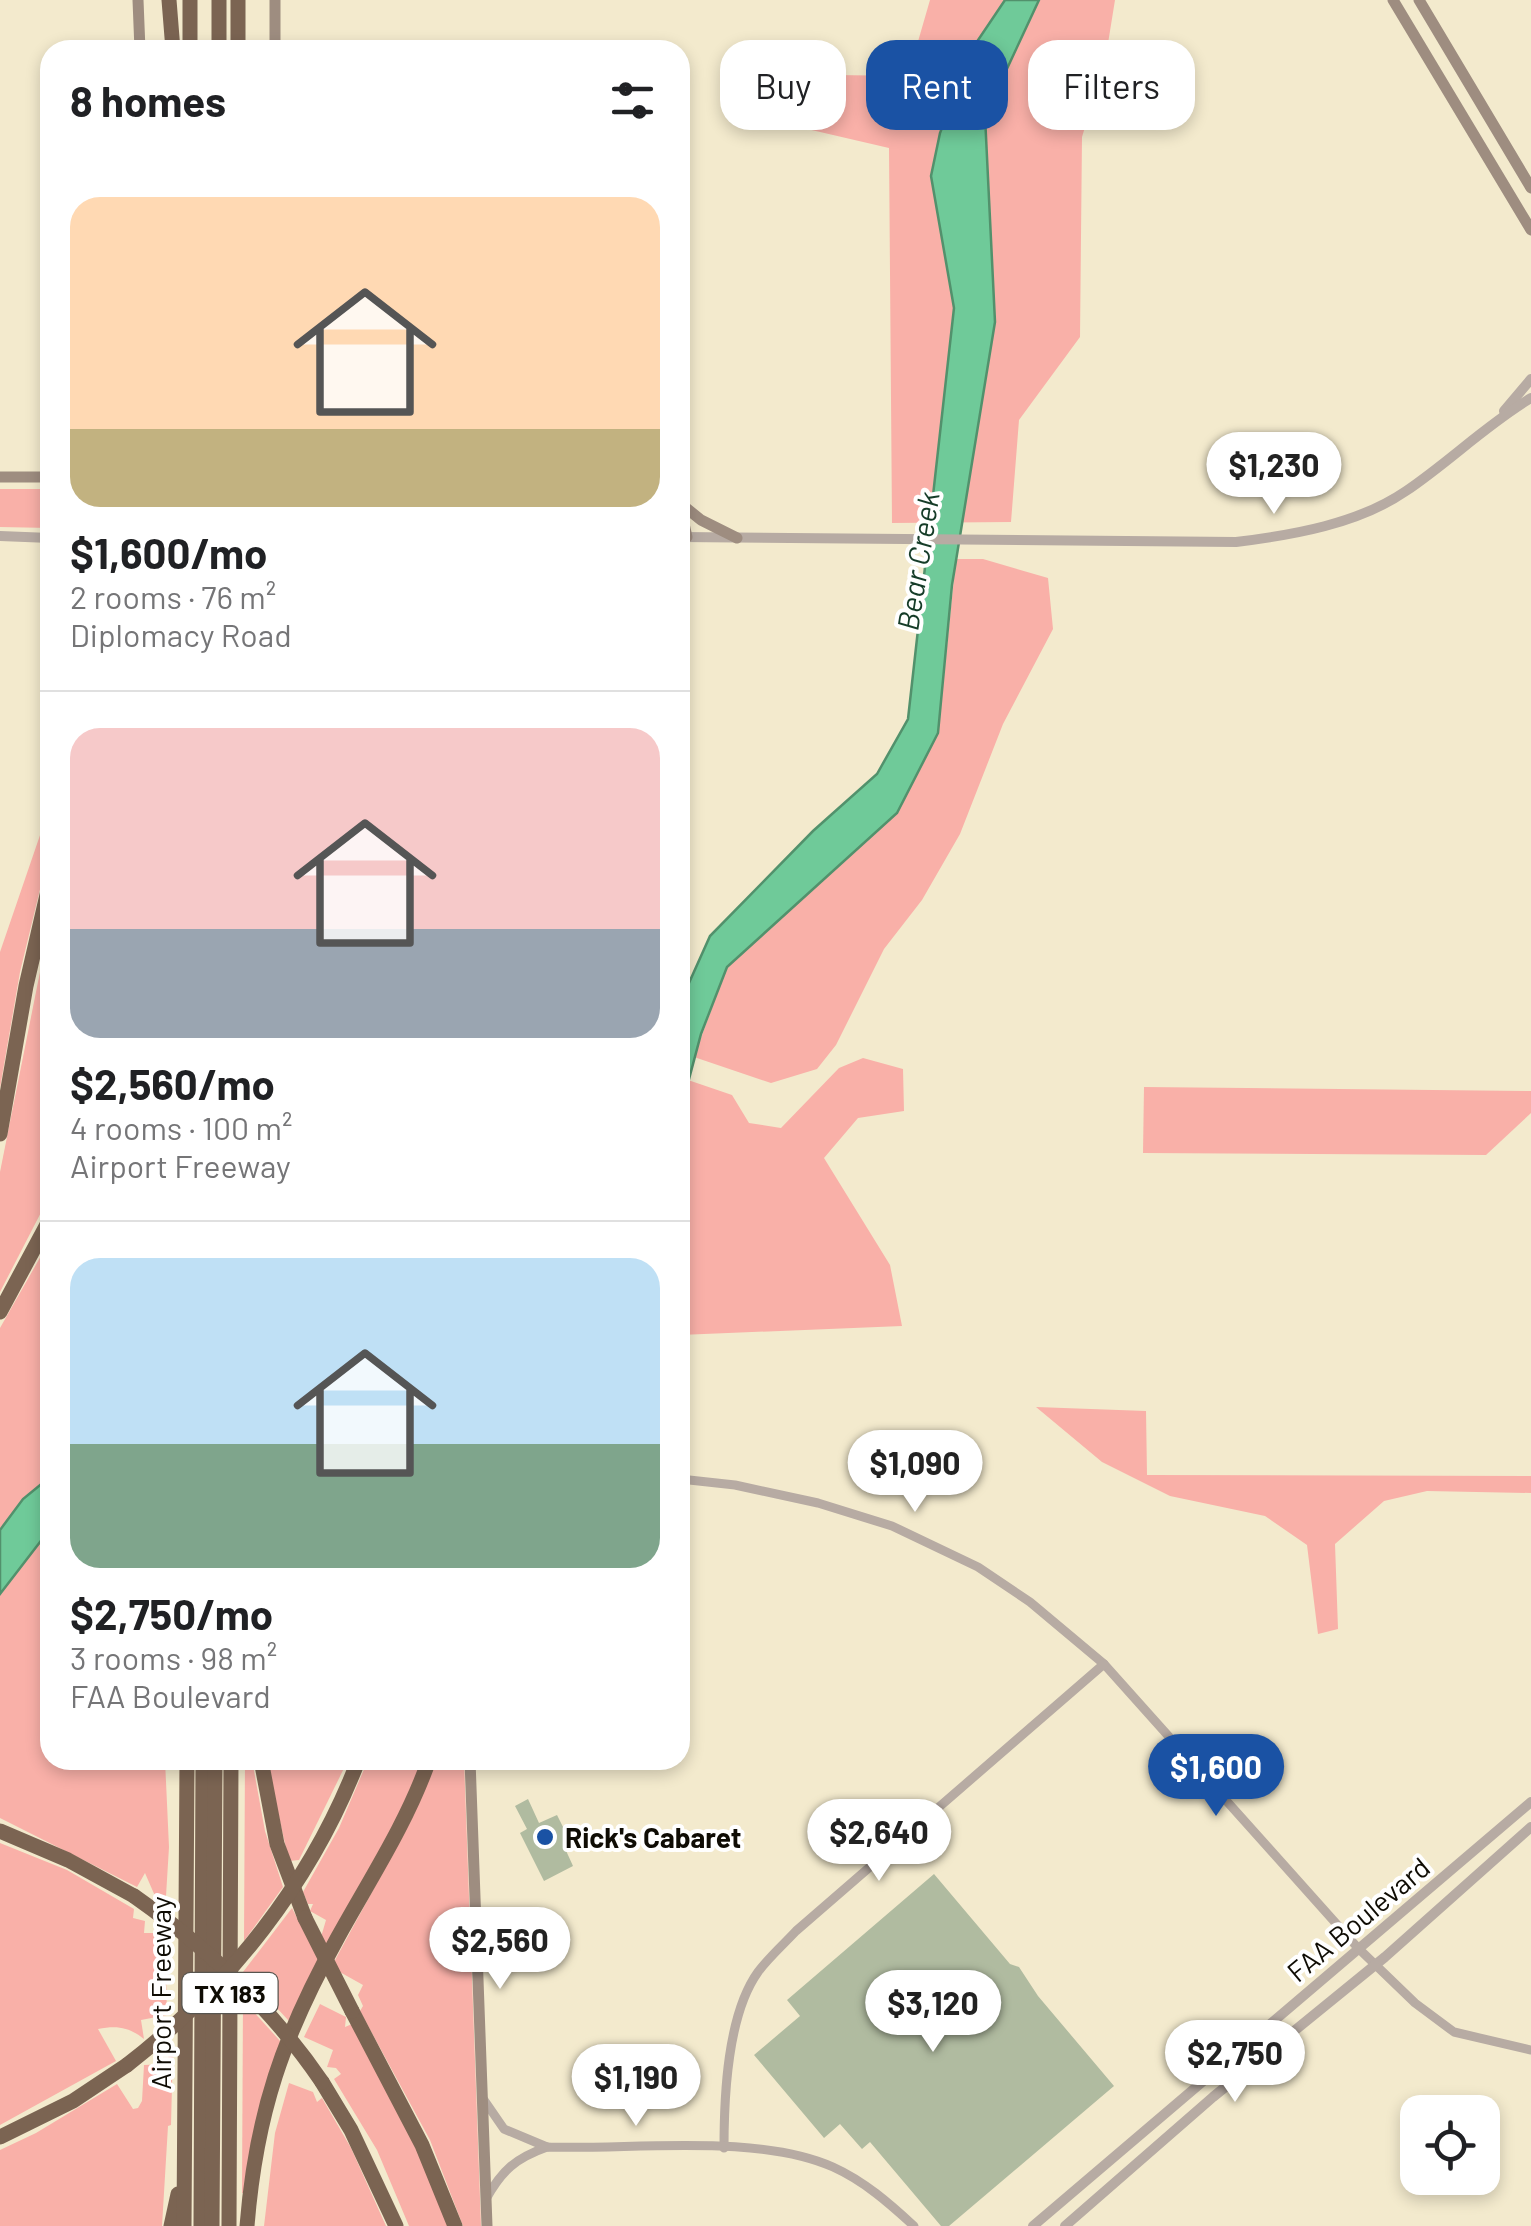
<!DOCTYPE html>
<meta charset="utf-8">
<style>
:root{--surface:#fff;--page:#f2f2f2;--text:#202124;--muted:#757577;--line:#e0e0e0;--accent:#1a52a4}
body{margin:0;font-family:Barlow,sans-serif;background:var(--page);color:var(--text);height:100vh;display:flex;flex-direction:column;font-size:38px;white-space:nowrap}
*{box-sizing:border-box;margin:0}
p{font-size:32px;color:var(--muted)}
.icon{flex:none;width:55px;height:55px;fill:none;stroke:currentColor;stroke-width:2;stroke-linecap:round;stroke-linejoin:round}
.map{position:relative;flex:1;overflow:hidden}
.details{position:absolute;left:40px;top:40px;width:650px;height:1730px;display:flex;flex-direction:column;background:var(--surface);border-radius:30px;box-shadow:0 5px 15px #0003}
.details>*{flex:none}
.guide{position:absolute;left:720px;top:40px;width:660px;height:90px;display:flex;gap:20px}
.buttons{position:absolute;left:1400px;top:2095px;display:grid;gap:20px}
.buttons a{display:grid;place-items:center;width:100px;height:100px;border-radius:20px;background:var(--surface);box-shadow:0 5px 15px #0003;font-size:50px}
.price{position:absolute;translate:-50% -85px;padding:0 22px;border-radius:35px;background:#fff;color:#222;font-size:32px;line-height:65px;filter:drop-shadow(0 2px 5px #0008)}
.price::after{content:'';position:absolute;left:50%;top:60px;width:30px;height:22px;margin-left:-15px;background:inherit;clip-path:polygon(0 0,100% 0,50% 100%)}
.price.active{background:var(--accent);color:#fff}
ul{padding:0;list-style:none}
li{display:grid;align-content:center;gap:20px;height:530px;padding:0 30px}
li+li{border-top:2px solid var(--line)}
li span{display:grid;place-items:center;height:310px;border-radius:30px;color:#555}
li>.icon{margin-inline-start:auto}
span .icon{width:180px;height:180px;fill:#fffc;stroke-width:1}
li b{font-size:42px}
h2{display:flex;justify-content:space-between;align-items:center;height:120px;padding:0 30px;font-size:42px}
.tag{padding:0 35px;border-radius:30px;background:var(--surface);box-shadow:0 5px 15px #0003;font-size:35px;line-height:90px}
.tag.active{background:var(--accent);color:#fff}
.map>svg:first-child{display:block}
</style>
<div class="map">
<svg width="1531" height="2226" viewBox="0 0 1531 2226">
<rect width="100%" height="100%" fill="#f3eacd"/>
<g fill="#f9b0a8">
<polygon points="930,0 1115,0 1105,62 1082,137 1080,337 1019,420 1011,522 892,523 889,148 760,118 760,74 908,76"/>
<polygon points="0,489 50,489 50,528 0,527"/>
<polygon points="956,559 983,559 1048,578 1053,629 1003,724 960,834 922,900 884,949 836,1045 817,1069 771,1083 694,1057 727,967 897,812 938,733"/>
<polygon points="50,806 50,848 20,972 0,1088 0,952"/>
<polygon points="50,922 50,1195 0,1292 0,1172"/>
<polygon points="863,1058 903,1069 904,1111 858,1118 824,1158 890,1265 902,1326 680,1335 680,1108 688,1080 732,1095 749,1123 781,1128 839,1068"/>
<polygon points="1144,1087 1531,1091 1531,1113 1486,1155 1143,1153"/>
<polygon points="50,1240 50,1760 165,1760 169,1847 166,1896 155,1896 145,1873 137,1887 0,1818 0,1328"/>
<polygon points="1036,1407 1146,1411 1147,1475 1531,1476 1531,1493 1427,1491 1384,1501 1335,1544 1338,1629 1318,1634 1307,1545 1265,1516 1170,1496 1102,1462"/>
<polygon points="245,1760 252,1760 265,1831 283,1887 244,1941"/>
<polygon points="266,1760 348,1760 299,1860 289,1861"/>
<polygon points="368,1760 425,1760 407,1804 327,1949 321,1937 326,1920 310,1911 313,1904 308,1904 303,1892 339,1828"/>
<polygon points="437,1760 464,1760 481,2226 463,2226 430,2140 360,2011 363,2006 358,1995 363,1985 338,1971 334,1962 412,1818"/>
<path d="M0,1843L67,1870L134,1909L133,1918L145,1921L144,1933H165L167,2015L141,2020L144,2039C129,2027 117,2025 98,2029L116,2061L0,2125Z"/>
<polygon points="292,1908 320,1963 289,2021 243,1972"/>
<polygon points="243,2000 281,2042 245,2193 242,2193"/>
<polygon points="320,2004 346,2017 345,2027 352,2024 416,2147 449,2226 409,2226 377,2150 334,2079 341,2074 336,2068 327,2067 333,2050 304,2037"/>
<polygon points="169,2045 173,2045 171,2125 168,2126 162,2226 0,2226 0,2150 36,2133 117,2084 133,2109 138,2108 142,2101 144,2065 168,2064"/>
<polygon points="289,2083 313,2092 317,2102 322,2098 351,2148 386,2226 264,2226 275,2133"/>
</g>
<g fill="#6fca99" stroke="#52916c" stroke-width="2.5">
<polygon points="1005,0 1039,0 985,116 995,322 952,585 938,733 897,813 727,967 701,1034 680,1113 680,1003 710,936 813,831 877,774 908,719 954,308 931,176 940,133 972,49"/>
<polygon points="50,1477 50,1529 0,1594 0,1530 23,1499"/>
</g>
<g fill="#b0bba0">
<polygon points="528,1799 539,1823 557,1815 570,1841 563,1844 573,1866 544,1881 520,1833 527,1829 515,1806"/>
<polygon points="934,1874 1010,1964 1019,1967 1038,1996 1114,2086 949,2226 941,2226 870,2142 862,2149 840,2124 824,2138 754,2055 800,2016 787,2000"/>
</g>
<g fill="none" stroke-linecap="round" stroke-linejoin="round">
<g stroke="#b7aba3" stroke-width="9">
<polyline points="680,1479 735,1485 818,1503 892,1526 978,1567 1030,1602 1104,1664 1358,1948 1415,2003 1454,2032 1531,2050"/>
<polyline points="484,2100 504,2129 547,2147"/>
<path d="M724,2148C724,2097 727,2015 758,1972C769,1957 784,1944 796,1931L1104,1664"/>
<path d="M486,2199C502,2170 516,2158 547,2147C631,2150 757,2133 833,2167C864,2181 889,2203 914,2226"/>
</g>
<g stroke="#b7aba3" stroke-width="10">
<polyline points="1504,411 1531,379"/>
<polyline points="0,536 50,538"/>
<path d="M680,537L1236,542C1293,535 1358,524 1406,491C1449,462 1486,425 1531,398"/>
<polyline points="1033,2226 1531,1802"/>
<polyline points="1065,2226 1213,2097 1385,1957 1531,1827"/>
</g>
<g stroke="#9e8d80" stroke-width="11">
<polyline points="138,0 140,50"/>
<polyline points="275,0 275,50"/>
<polyline points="1393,0 1531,230"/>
<polyline points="1419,0 1531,188"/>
<polyline points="0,477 50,477"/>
<polyline points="680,503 701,520 737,538"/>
<polyline points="680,506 687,537"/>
<polyline points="470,1760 487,2226"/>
</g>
<g stroke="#7b6452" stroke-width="15">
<polyline points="169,0 173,50"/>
<polyline points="219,0 219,50"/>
<polyline points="238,0 238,50"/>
<polyline points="190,50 190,0"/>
<polyline points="0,1134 26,986 50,882"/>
<polyline points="0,1312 50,1219"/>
<polyline points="261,1760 277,1844 305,1918"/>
<polyline points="0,1831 68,1860 134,1896"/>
<polyline points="352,2011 422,2145 455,2226"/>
<polyline points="322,2082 351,2130 396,2226"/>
<polyline points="0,2137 73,2101 127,2065"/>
<polyline points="171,2226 178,2194"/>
<polyline points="184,2226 187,1760"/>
<polyline points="201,2226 203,1760"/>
<polyline points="212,2226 215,1760"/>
<polyline points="229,2226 231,1760"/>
<path d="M247,2226C256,2113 283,2036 338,1937C370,1879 407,1823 429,1760"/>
</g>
<g stroke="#7b6452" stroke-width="15">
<path d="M134,1896C208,1948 271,2007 322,2082"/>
<polyline points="305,1918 352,2011"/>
<path d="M127,2065C229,1986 311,1883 358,1761"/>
</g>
</g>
<circle fill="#1a52a4" stroke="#fff" stroke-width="4" cx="545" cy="1837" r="10"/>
<g text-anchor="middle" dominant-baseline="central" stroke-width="8" stroke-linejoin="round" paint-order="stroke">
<rect fill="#fff" stroke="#57554f" stroke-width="2.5" x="182.5" y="1973" width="95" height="40" rx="8"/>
<g font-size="25" font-weight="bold" fill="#0f0c04">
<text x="230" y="1993">TX 183</text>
</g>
<g font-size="28" font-weight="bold" fill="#0f0c04" stroke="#fff" text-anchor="start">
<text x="565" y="1837">Rick's Cabaret</text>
</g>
<g font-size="28" fill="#0f0c04" stroke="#fff">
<text transform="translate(1358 1919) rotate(-40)">FAA Boulevard</text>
<text transform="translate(160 1993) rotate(-90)">Airport Freeway</text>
</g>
<g font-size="30" font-style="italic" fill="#153c28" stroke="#fff">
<text transform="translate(917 561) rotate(-81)">Bear Creek</text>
</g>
</g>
</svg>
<div class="buttons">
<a><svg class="icon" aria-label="locate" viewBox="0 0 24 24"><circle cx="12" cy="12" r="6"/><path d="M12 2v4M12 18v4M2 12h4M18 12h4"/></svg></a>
</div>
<b class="price" style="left:1274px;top:517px">$1,230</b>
<b class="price" style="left:915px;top:1515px">$1,090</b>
<b class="price active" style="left:1216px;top:1819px">$1,600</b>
<b class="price" style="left:879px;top:1884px">$2,640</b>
<b class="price" style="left:500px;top:1992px">$2,560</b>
<b class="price" style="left:933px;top:2055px">$3,120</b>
<b class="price" style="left:1235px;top:2105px">$2,750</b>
<b class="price" style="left:636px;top:2129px">$1,190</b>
<div class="guide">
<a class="tag">Buy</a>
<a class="tag active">Rent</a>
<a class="tag">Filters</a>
</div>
<section class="details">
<h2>8 homes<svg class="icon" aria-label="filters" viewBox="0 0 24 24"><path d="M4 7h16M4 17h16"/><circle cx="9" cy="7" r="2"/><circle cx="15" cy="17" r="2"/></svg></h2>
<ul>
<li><span style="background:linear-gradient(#ffd9b3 75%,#c2b280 0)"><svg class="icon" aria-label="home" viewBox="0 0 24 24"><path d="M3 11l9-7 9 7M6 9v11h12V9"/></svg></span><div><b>$1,600/mo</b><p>2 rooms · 76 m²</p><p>Diplomacy Road</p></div></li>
<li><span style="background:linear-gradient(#f6c9c9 65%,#9aa5b1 0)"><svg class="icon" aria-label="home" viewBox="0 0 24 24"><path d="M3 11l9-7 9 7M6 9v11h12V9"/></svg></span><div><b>$2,560/mo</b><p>4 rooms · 100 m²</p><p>Airport Freeway</p></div></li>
<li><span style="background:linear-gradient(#bfe0f5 60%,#7fa58c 0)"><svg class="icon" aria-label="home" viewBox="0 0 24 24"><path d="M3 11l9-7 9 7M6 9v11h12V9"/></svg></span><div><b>$2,750/mo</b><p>3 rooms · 98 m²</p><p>FAA Boulevard</p></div></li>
</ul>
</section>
</div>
